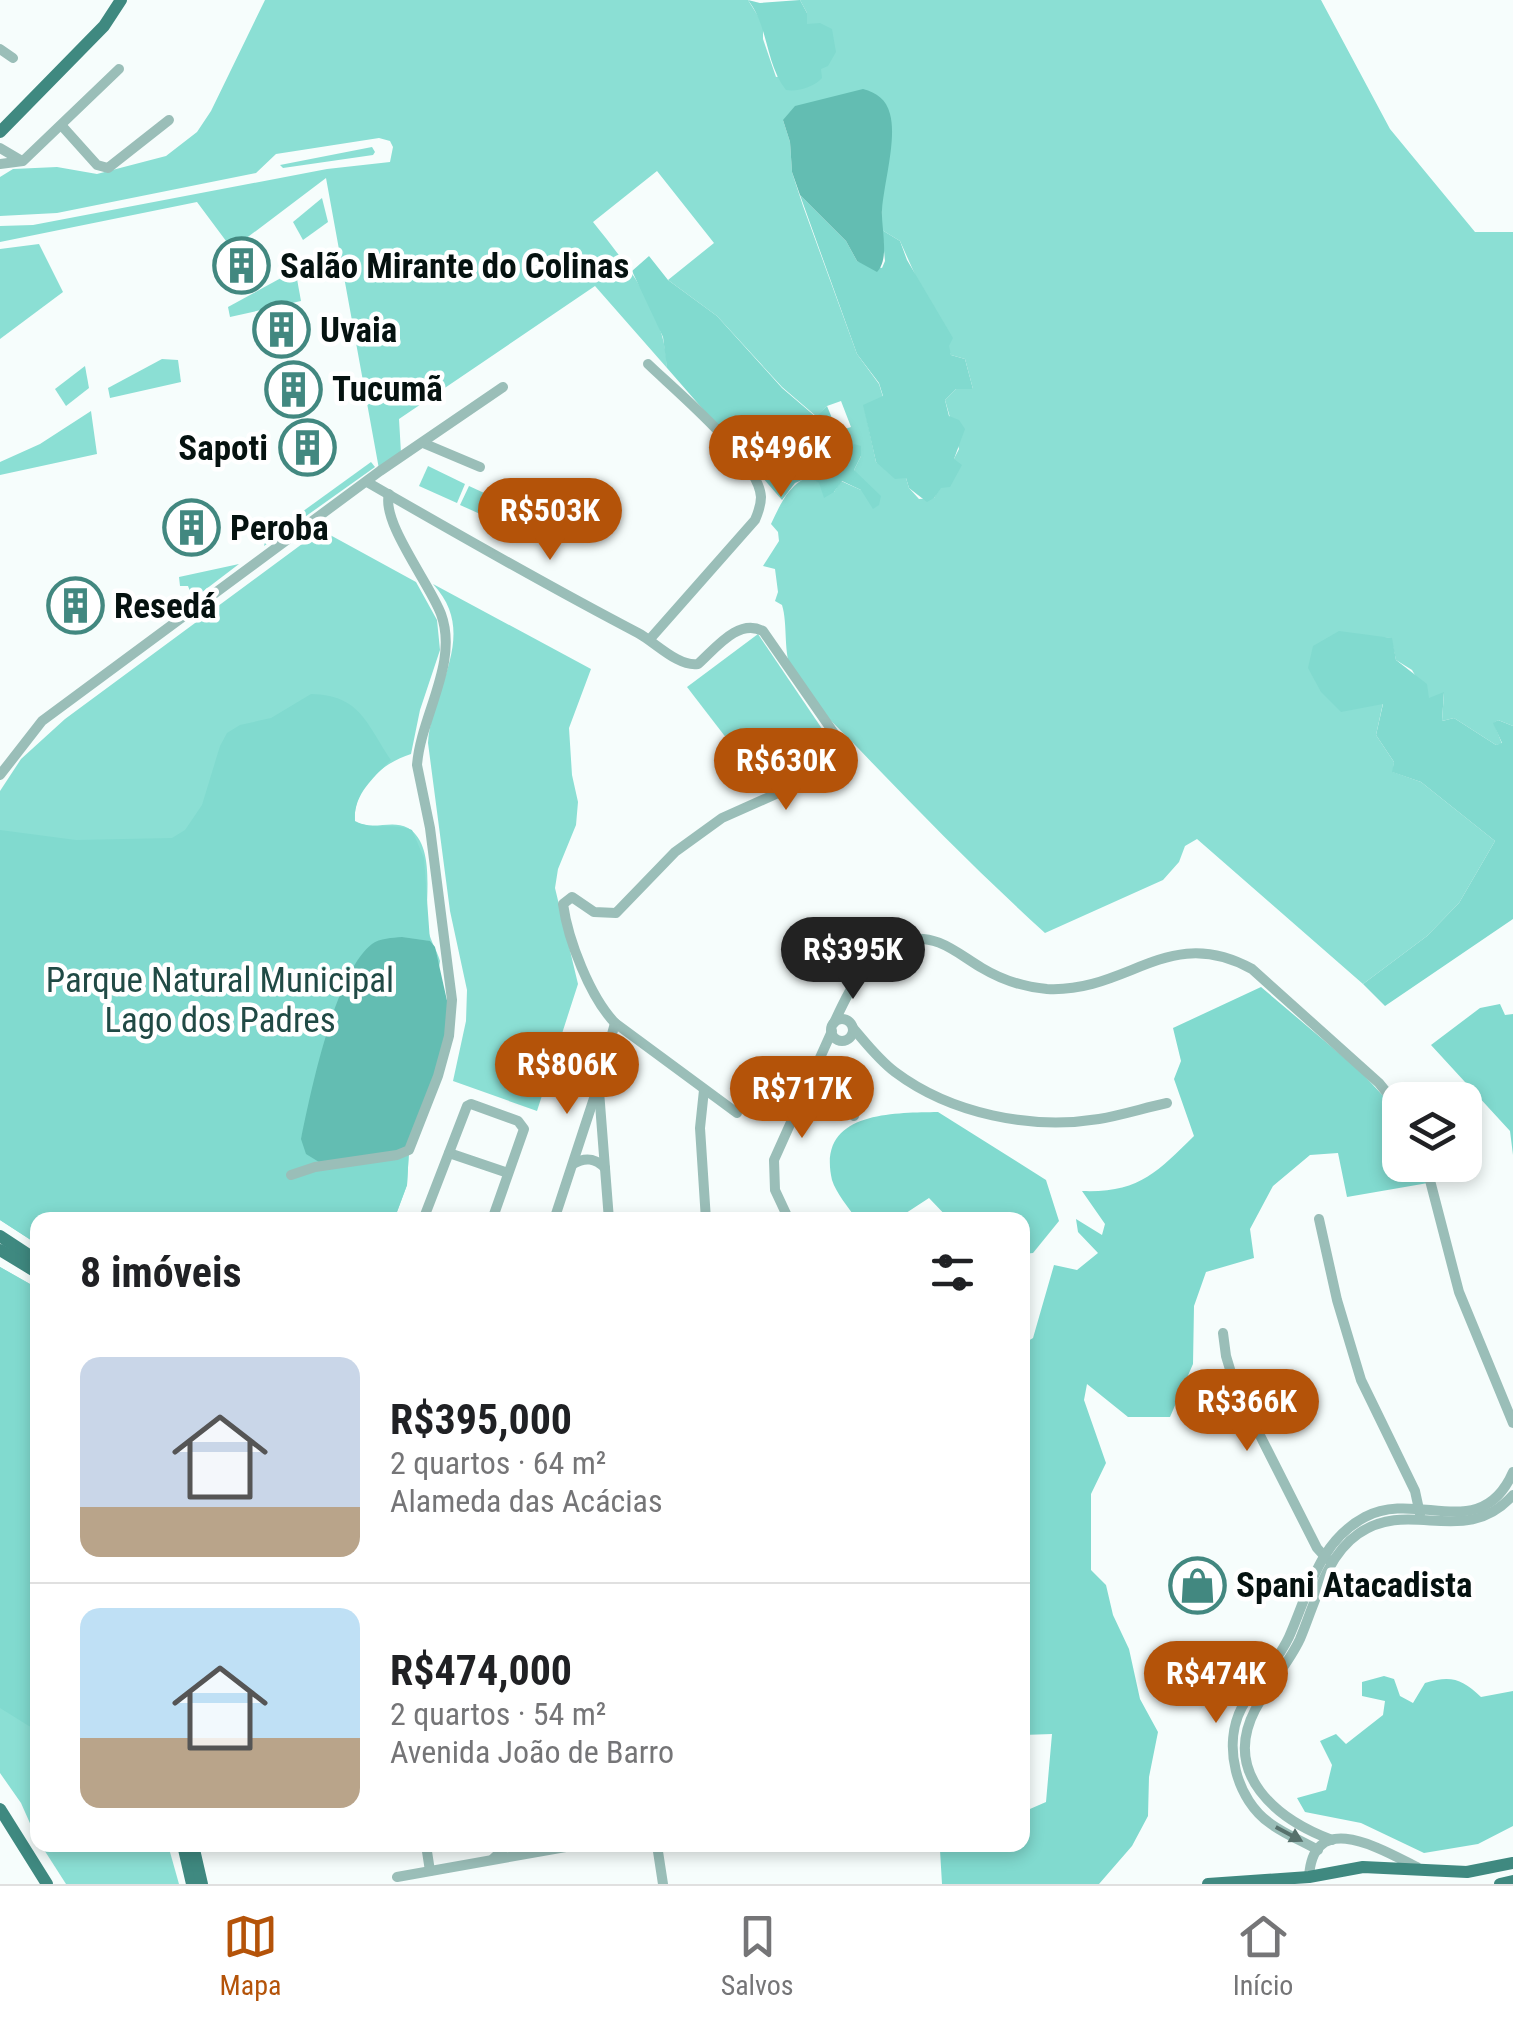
<!DOCTYPE html>
<html lang="pt">
<meta charset="utf-8">
<style>
:root{--surface:#fff;--page:#f6f6f6;--text:#202124;--muted:#757577;--line:#e0e0e0;--accent:#b45309}
body{margin:0;font-family:"Roboto Condensed",sans-serif;background:var(--page);color:var(--text);height:100vh;display:flex;flex-direction:column;font-size:38px;white-space:nowrap}
*{box-sizing:border-box;margin:0}
p{font-size:32px;color:var(--muted)}
.icon{flex:none;width:55px;height:55px;fill:none;stroke:currentColor;stroke-width:2;stroke-linecap:round;stroke-linejoin:round}
.map{position:relative;flex:1;overflow:hidden}
.details{position:absolute;left:30px;top:1212px;width:1000px;height:640px;display:flex;flex-direction:column;background:var(--surface);border-radius:20px;box-shadow:0 5px 15px #0003}
.details>*{flex:none}
.fabs{position:absolute;left:1382px;top:1082px;display:grid;gap:20px}
.fabs a{display:grid;place-items:center;width:100px;height:100px;border-radius:20px;background:var(--surface);box-shadow:0 5px 15px #0003;font-size:50px}
.price{position:absolute;translate:-50% -85px;padding:0 22px;border-radius:35px;background:var(--accent);color:#fff;font-size:32px;line-height:65px;filter:drop-shadow(0 2px 5px #0008)}
.price::after{content:'';position:absolute;left:50%;top:60px;width:30px;height:22px;margin-left:-15px;background:inherit;clip-path:polygon(0 0,100% 0,50% 100%)}
.price.current{background:#222;color:#fff}
ul{padding:0;list-style:none}
li{display:flex;align-items:center;gap:30px;height:250px;padding:0 50px}
li+li{border-top:2px solid var(--line)}
li span{display:grid;place-items:center;flex:none;width:280px;height:200px;border-radius:20px;color:#555}
li>.icon{margin-inline-start:auto}
span .icon{width:120px;height:120px;fill:#fffc;stroke-width:1}
li b{font-size:42px}
h2{display:flex;justify-content:space-between;align-items:center;height:120px;padding:0 50px;font-size:42px}
.menu{display:flex;justify-content:space-around;align-items:center;height:140px;border-top:2px solid var(--line);background:var(--surface);font-size:28px;color:var(--muted)}
.menu a{display:grid;justify-items:center;gap:5px}
.menu .current{color:var(--accent)}
.map>svg:first-child{display:block}
</style>
<div class="map">
<svg width="1513" height="1884" viewBox="0 0 1513 1884">
<rect width="100%" height="100%" fill="#f6fdfc"/>
<g fill="#8bdfd4" fill-rule="evenodd">
<path d="M265,0H748L763,24V39L776,77L823,67L810,25L807,24V13L800,0H1321L1390,129L1475,232H1513V726L1498,720L1494,723L1502,744L1496,745L1454,718L1442,721L1444,693L1429,699L1412,670L1396,660L1391,638L1376,637L1374,703H1383L1376,735L1394,762L1393,772L1421,782L1495,841L1459,903L1427,936L1363,984L1197,839L1185,846L1179,862L1163,880L1045,933C980,874 919,812 858,748C837,725 806,701 792,672C783,654 788,624 782,605L775,601L778,592L775,569L763,566L779,541L778,532L771,524C781,503 788,486 809,476L834,492L841,481L861,490L854,470L861,456L846,452L836,468L821,436L834,423L838,431L851,427L841,401L827,406L817,417L782,387L717,316L668,280L714,243L657,171L593,222C626,263 666,313 667,368L595,286L399,419L401,453L379,469L326,178L232,249L197,202L0,242V226L33,225L327,169L390,162L393,147L390,141L379,138L276,154L256,173L57,213L0,216V177L13,169L57,167L97,174L166,156L197,132L211,111ZM783,120L882,209V230L900,241L951,355L965,359L973,389H956L945,400L959,449L934,498L919,499L909,488L906,478L876,462L864,406L883,397L879,384L857,354L803,206L792,172L790,142Z"/>
<polygon points="372,147 375,152 373,155 283,168 280,165"/>
<polygon points="322,198 328,222 303,240 293,222"/>
<polygon points="39,244 63,292 0,339 0,249"/>
<polygon points="281,278 297,279 301,301 230,317 228,307"/>
<polygon points="162,359 178,360 181,382 110,398 108,388"/>
<polygon points="85,366 89,388 66,406 55,389"/>
<polygon points="91,411 97,454 0,475 0,462 40,444"/>
<polygon points="371,462 375,467 264,546 266,538"/>
<polygon points="428,466 465,484 457,503 419,486"/>
<polygon points="469,486 506,503 498,522 460,505"/>
<path d="M321,530L416,582L437,620L440,650L420,710L411,754C382,763 352,789 355,822C375,831 391,819 408,828C436,845 425,898 427,925C429,939 436,948 440,961L409,1150L407,1185L394,1220H38L37,1244L0,1220V791L21,759L65,719Z"/>
<polygon points="239,564 193,599 188,586 180,586 179,577"/>
<path d="M433,584L591,669L569,728L572,775L578,802L576,825L558,869L555,888L578,984L537,1111L453,1081L466,1021L467,990L450,911L428,743C432,686 480,635 433,584Z"/>
<polygon points="758,634 831,742 767,791 687,687"/>
<polygon points="0,1267 37,1288 37,1839 21,1803 0,1773"/>
<polygon points="41,1845 168,1845 179,1884 66,1884"/>
</g>
<g fill="#81dacf">
<path d="M748,0L760,3L800,0L807,13V24L820,23L832,29L836,52L828,66L821,69L822,78C814,87 798,92 786,90C765,63 769,27 748,0Z"/>
<polygon points="800,195 846,241 857,261 882,268 885,261 882,230 900,241 907,260 953,338 949,346 951,355 965,359 973,389 956,389 945,400 949,416 959,420 965,429 954,459 962,465 950,487 941,488 934,498 927,502 909,488 906,478 895,479 876,462 863,405 883,396 879,383 857,354"/>
<polygon points="611,208 668,280 717,316 782,388 816,417 827,406 834,423 821,436 822,443 838,449 836,467 854,444 861,446 861,456 854,470 881,496 879,505 873,509 861,490 842,481 834,492 824,498 819,483 809,477 795,483 782,500 667,368 663,337 632,271 649,256"/>
<polygon points="1339,631 1392,638 1396,660 1427,684 1429,698 1444,692 1442,721 1454,718 1496,745 1502,743 1493,723 1498,720 1513,726 1513,919 1385,1006 1363,984 1427,936 1459,903 1495,841 1421,782 1392,772 1394,762 1376,735 1383,704 1341,712 1321,692 1308,668 1313,646"/>
<path d="M311,694C361,695 367,725 391,760C373,778 353,795 355,821C374,831 392,822 412,830L424,858L430,941L402,937L346,984L327,1029L301,1139L409,1150L407,1185L394,1220H38L37,1244L0,1220V830L76,840L172,838L185,830L202,805L220,746L227,733L240,725L271,718Z"/>
<path d="M1261,987L1360,1071L1399,1113L1400,1165H1420L1428,1183L1347,1197L1338,1153L1310,1155L1273,1186L1250,1229L1254,1258L1206,1272L1194,1306L1193,1364L1170,1417H1128L1087,1384L1084,1400L1106,1463L1091,1494V1570L1106,1585L1113,1615L1129,1649L1140,1699L1158,1732L1149,1777L1148,1816L1132,1846L1099,1884H942L940,1850L945,1845H1022L1023,1812L1046,1802L1052,1734L1023,1735V1344L1033,1338L1054,1265L1077,1270L1098,1253L1078,1232L1076,1219L1102,1235L1105,1224L1082,1191C1139,1193 1156,1173 1194,1136L1174,1079L1181,1061L1173,1028Z"/>
<polygon points="1500,1004 1505,1015 1513,1014 1513,1155 1510,1131 1431,1045 1480,1008"/>
<path d="M938,1112L1046,1180L1059,1221L1033,1253L1023,1254L1022,1220H950L929,1198L903,1215L904,1220H857C849,1208 836,1193 832,1180C816,1111 893,1113 938,1112Z"/>
<polygon points="0,1267 37,1288 37,1731 0,1708"/>
<path d="M1384,1676L1394,1679L1400,1696L1413,1703L1425,1683C1451,1675 1462,1679 1481,1697L1513,1691V1826L1478,1844L1424,1853L1361,1823L1305,1812L1297,1798L1326,1790L1332,1765L1320,1741L1336,1734L1346,1744L1383,1715L1385,1701L1362,1696V1682Z"/>
</g>
<g fill="#63bdb2">
<path d="M863,89C877,93 886,99 890,114C897,139 884,183 882,210C881,228 890,259 877,272L857,261L846,241L800,195L792,172L790,142L783,120L795,106Z"/>
<path d="M402,937L430,941L435,947L448,1005L447,1037L409,1150L319,1162L306,1154L301,1139C310,1095 335,972 372,944C380,938 392,938 402,937Z"/>
</g>
<g fill="none" stroke-linecap="round" stroke-linejoin="round">
<g stroke="#9abeb8" stroke-width="10">
<polyline points="0,49 13,58"/>
<polyline points="62,126 97,165 108,168 169,120"/>
<polyline points="0,148 22,161"/>
<polyline points="0,164 23,161 119,69"/>
<path d="M648,364C676,391 759,460 761,497C761,506 758,513 755,520L650,639"/>
<polyline points="423,443 480,467"/>
<path d="M367,482C457,534 546,585 638,633C655,642 678,667 698,664C716,648 738,618 763,631L838,739L840,751L837,757L796,785L722,818L675,852L616,913L594,912L572,897L563,904C568,940 590,997 615,1023L737,1113"/>
<polyline points="0,775 42,721 380,471 503,387"/>
<circle cx="842" cy="1030" r="11"/>
<path d="M834,1023C849,990 868,949 906,940C937,933 958,954 982,968C1002,980 1024,987 1047,989C1129,993 1168,923 1252,969L1379,1083L1400,1109"/>
<path d="M853,1028C866,1043 878,1059 895,1072C951,1114 1031,1130 1099,1119C1122,1115 1144,1108 1167,1103"/>
<polyline points="811,1077 854,1116"/>
<polyline points="704,1090 700,1128 706,1220"/>
<polyline points="599,1091 609,1220"/>
<polyline points="449,1153 508,1173"/>
<path d="M573,1164C585,1157 595,1158 605,1168"/>
<polyline points="1426,1165 1459,1292 1513,1423"/>
<path d="M291,1175L315,1167L397,1155L409,1150L438,1076L449,1036L452,1000L430,828L417,765C421,715 459,663 441,614C430,584 381,522 389,494"/>
<polyline points="1319,1219 1337,1300 1361,1380 1415,1491 1420,1514"/>
<polyline points="423,1220 467,1106 471,1104 518,1121 524,1129 492,1220"/>
<polyline points="554,1220 598,1086 615,1023"/>
<polyline points="789,1220 775,1190 774,1160 832,1031"/>
<polyline points="1223,1333 1226,1356 1235,1386 1317,1548 1327,1559"/>
<path d="M1332,1840C1276,1819 1222,1774 1255,1710C1268,1685 1288,1665 1300,1639C1315,1604 1325,1557 1358,1534C1410,1497 1465,1549 1513,1495"/>
<polyline points="426,1845 430,1871"/>
<polyline points="657,1845 663,1884"/>
<path d="M1318,1850C1302,1841 1285,1834 1271,1824C1236,1800 1222,1745 1242,1707C1256,1682 1277,1663 1289,1637C1309,1592 1318,1542 1365,1517C1418,1489 1481,1545 1513,1472"/>
<polyline points="493,1859 508,1845"/>
<polyline points="397,1877 577,1845"/>
<path d="M1309,1877C1313,1807 1384,1851 1417,1867"/>
</g>
<g stroke="#3f8980" stroke-width="12">
<polyline points="0,132 104,26 121,0"/>
<polyline points="0,1236 38,1261"/>
<polyline points="0,1250 38,1273"/>
<polyline points="0,1809 47,1884"/>
<polyline points="183,1845 192,1884"/>
<polyline points="193,1845 202,1884"/>
<polyline points="1208,1884 1309,1877 1363,1867 1467,1872 1513,1863"/>
<polyline points="1500,1884 1513,1881"/>
</g>
</g>
<defs><path id="oneway-solid" d="M-6-.8H1V-3.2L6.5 0L1 3.2V.8H-6Z" transform="scale(2.5)"/></defs>
<use fill="#57716c" href="#oneway-solid" transform="translate(1289 1834) rotate(28)"/>
<defs>
<symbol id="building-ring" viewBox="-11 -11 22 22"><circle r="9.5" fill="#fff" stroke="#428880" stroke-width="1.5"/><path d="M-4-6H4V6H1V3H-1V6H-4ZM-2.5-4.3h1.7v1.8h-1.7ZM.8-4.3h1.7v1.8H.8ZM-2.5-1h1.7V.8h-1.7ZM.8-1h1.7V.8H.8Z" fill="#428880"/></symbol>
<symbol id="shop-ring" viewBox="-11 -11 22 22"><circle r="9.5" fill="#fff" stroke="#428880" stroke-width="1.5"/><path d="M-5-2.5h2.3a2.7 3.5 0 0 1 5.4 0H5L5.5 6h-11ZM-1.5-2.5h3a1.5 2.3 0 0 0-3 0Z" fill="#428880"/></symbol>
</defs>
<g fill-rule="evenodd">
<use href="#building-ring" x="210" y="234" width="63" height="63"/>
<use href="#building-ring" x="250" y="298" width="63" height="63"/>
<use href="#building-ring" x="262" y="358" width="63" height="63"/>
<use href="#building-ring" x="276" y="416" width="63" height="63"/>
<use href="#building-ring" x="160" y="496" width="63" height="63"/>
<use href="#building-ring" x="44" y="574" width="63" height="63"/>
<use href="#shop-ring" x="1166" y="1554" width="63" height="63"/>
</g>
<g text-anchor="middle" dominant-baseline="central" stroke-width="9" stroke-linejoin="round" paint-order="stroke">
<g font-size="35" font-weight="bold" fill="#051210" stroke="#fff" text-anchor="start">
<text x="280" y="266">Salão Mirante do Colinas</text>
<text x="320" y="330">Uvaia</text>
<text x="332" y="389">Tucumã</text>
<text x="268" y="448" text-anchor="end">Sapoti</text>
<text x="230" y="528">Peroba</text>
<text x="114" y="606">Resedá</text>
<text x="1236" y="1585">Spani Atacadista</text>
</g>
<g font-size="35" fill="#204a45" stroke="#fff">
<text x="220" y="980">Parque Natural Municipal<tspan x="220" dy="40">Lago dos Padres</tspan></text>
</g>
</g>
</svg>
<div class="fabs">
<a><svg class="icon" aria-label="layers" viewBox="0 0 24 24"><path d="M12 4l9 5-9 5-9-5zM3 14l9 5 9-5"/></svg></a>
</div>
<b class="price" style="left:781px;top:500px">R$496K</b>
<b class="price" style="left:550px;top:563px">R$503K</b>
<b class="price" style="left:786px;top:813px">R$630K</b>
<b class="price current" style="left:853px;top:1002px">R$395K</b>
<b class="price" style="left:567px;top:1117px">R$806K</b>
<b class="price" style="left:802px;top:1141px">R$717K</b>
<b class="price" style="left:1247px;top:1454px">R$366K</b>
<b class="price" style="left:1216px;top:1726px">R$474K</b>
<section class="details">
<h2>8 imóveis<svg class="icon" aria-label="filters" viewBox="0 0 24 24"><path d="M4 7h16M4 17h16"/><circle cx="9" cy="7" r="2"/><circle cx="15" cy="17" r="2"/></svg></h2>
<ul>
<li><span style="background:linear-gradient(#c9d6e8 75%,#b9a48a 0)"><svg class="icon" aria-label="home" viewBox="0 0 24 24"><path d="M3 11l9-7 9 7M6 9v11h12V9"/></svg></span><div><b>R$395,000</b><p>2 quartos · 64 m²</p><p>Alameda das Acácias</p></div></li>
<li><span style="background:linear-gradient(#bfe0f5 65%,#b9a48a 0)"><svg class="icon" aria-label="home" viewBox="0 0 24 24"><path d="M3 11l9-7 9 7M6 9v11h12V9"/></svg></span><div><b>R$474,000</b><p>2 quartos · 54 m²</p><p>Avenida João de Barro</p></div></li>
</ul>
</section>
</div>
<nav class="menu">
<a class="current"><svg class="icon" aria-label="map" viewBox="0 0 24 24"><path d="M3 6l6-2 6 2 6-2v14l-6 2-6-2-6 2zM9 4v14M15 6v14"/></svg>Mapa</a>
<a><svg class="icon" aria-label="saved" viewBox="0 0 24 24"><path d="M7 4h10v16l-5-4-5 4z"/></svg>Salvos</a>
<a><svg class="icon" aria-label="home" viewBox="0 0 24 24"><path d="M3 11l9-7 9 7M6 9v11h12V9"/></svg>Início</a>
</nav>
